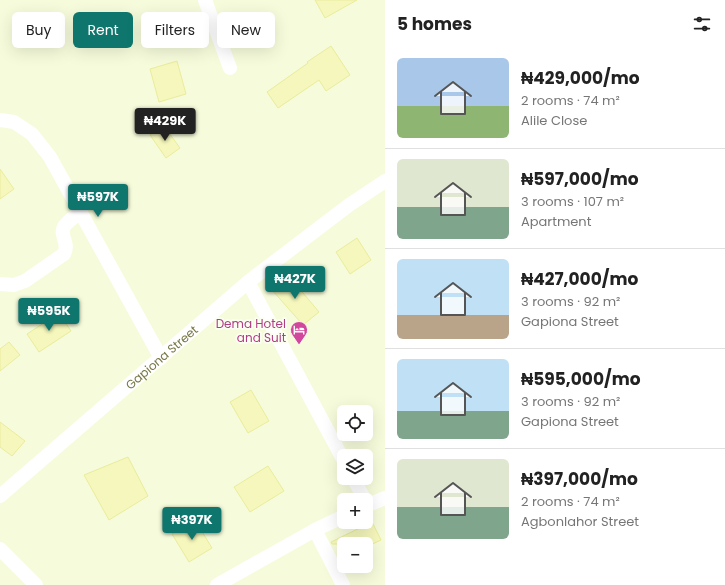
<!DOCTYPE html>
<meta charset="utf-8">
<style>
:root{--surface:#fff;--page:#f2f2f2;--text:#222;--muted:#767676;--line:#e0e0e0;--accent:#0f766e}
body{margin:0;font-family:Poppins,sans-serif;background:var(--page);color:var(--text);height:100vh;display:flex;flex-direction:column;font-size:15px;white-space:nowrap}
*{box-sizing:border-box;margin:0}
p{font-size:13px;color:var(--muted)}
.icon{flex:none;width:22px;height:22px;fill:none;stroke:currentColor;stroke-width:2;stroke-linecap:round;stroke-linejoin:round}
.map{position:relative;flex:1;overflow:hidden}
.side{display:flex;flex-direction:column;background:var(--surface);width:340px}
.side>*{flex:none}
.guide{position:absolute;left:12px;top:12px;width:313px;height:36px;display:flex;gap:8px}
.tools{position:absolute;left:337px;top:405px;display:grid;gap:8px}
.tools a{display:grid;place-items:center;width:36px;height:36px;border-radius:6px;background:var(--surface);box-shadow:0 4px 16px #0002;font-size:20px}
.price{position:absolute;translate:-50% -34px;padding:0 9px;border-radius:4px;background:var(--accent);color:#fff;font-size:13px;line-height:26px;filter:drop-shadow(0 1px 2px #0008)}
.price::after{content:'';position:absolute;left:50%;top:24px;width:12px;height:9px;margin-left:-6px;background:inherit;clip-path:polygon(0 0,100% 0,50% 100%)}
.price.active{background:#222;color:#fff}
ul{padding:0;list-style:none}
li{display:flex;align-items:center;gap:12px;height:100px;padding:0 12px}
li+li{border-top:1px solid var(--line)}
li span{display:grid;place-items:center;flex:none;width:112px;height:80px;border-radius:6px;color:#555}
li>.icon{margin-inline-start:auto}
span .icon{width:48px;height:48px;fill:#fffc;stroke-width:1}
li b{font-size:17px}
h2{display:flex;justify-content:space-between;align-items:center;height:48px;padding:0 12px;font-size:17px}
.chip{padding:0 14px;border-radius:6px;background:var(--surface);box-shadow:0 4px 16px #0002;font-size:14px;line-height:36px}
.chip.active{background:var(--accent);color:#fff}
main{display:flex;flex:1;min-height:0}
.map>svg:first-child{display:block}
</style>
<main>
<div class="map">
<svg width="385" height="585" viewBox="0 0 385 585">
<rect width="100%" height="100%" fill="#f9ffe8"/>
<path fill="#f6fcdb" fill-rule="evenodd" d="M0,0H385V585H0ZM344,412H366V434H344ZM344,456H366V478H344ZM344,500H366V522H344ZM344,544H366V566H344Z"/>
<g fill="#f5f7bc" stroke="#eaec9b">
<polygon points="315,0 357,0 325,18"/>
<polygon points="331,46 350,75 326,91 319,80 278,108 267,92 308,63 307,62"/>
<polygon points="177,61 186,94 159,102 150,69"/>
<polygon points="164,126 180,148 166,158 150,135"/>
<polygon points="0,169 14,189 0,199"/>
<polygon points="357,238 371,260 350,274 336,252"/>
<polygon points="288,275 319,312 303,325 272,290"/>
<polygon points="59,313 71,331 39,352 27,334"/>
<polygon points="9,342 20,355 0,371 0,349"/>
<polygon points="251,390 269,421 248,433 230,402"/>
<polygon points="0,422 25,441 12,456 0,447"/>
<polygon points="128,457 148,496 109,520 84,475"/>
<polygon points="268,466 284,491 250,512 234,487"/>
<polygon points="195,520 212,548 189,562 172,534"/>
<polygon points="372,522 381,540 366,547 366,544 332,544 331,542"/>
</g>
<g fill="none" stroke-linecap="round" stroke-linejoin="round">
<g stroke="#fff" stroke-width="14">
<polyline points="205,0 230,68"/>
<polyline points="0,120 14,122 32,134 50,157 161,358"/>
<polyline points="248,282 344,461"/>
<path d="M0,284L14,285L25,281L64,254C70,242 59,236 64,227C66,222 76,216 80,212"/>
<polyline points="353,478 365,500"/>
<path id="s1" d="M0,496L248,282L349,205L385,181"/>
<polyline points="366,506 385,498"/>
<polyline points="315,530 343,585"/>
<polyline points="0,549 36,585"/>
<polyline points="217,585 315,530 344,516"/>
</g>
</g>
<defs>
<symbol id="hotel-pin" viewBox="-11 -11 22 30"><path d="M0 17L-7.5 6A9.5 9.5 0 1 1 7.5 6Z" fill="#d1479c" stroke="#fbfff1"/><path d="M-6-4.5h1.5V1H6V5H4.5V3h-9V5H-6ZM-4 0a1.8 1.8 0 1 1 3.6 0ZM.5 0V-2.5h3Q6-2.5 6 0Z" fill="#fff"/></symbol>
</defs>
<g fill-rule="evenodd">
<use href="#hotel-pin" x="289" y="320" width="20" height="27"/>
</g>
<g text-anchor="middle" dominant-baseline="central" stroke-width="3.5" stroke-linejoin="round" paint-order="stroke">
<g font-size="12" fill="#b23c85" stroke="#fbfff1" text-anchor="end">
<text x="286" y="323">Dema Hotel<tspan x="286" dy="14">and Suit</tspan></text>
</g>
<g font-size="12" fill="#787745" stroke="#fbfff1">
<text stroke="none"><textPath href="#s1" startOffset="213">Gapiona Street</textPath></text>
</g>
</g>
</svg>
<div class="tools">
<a><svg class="icon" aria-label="locate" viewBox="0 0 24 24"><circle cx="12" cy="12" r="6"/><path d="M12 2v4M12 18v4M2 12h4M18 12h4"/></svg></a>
<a><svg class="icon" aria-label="layers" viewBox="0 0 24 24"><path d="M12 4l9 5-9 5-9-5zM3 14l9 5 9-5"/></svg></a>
<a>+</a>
<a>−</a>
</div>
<b class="price active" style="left:165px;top:142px">₦429K</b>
<b class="price" style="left:98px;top:218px">₦597K</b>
<b class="price" style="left:295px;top:300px">₦427K</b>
<b class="price" style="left:49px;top:332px">₦595K</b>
<b class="price" style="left:192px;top:541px">₦397K</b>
<div class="guide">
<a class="chip">Buy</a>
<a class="chip active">Rent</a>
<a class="chip">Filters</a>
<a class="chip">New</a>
</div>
</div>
<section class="side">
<h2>5 homes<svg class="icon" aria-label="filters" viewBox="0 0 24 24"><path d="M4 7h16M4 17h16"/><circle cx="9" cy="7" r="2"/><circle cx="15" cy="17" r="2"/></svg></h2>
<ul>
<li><span style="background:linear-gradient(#a9c7e8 60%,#8fb573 0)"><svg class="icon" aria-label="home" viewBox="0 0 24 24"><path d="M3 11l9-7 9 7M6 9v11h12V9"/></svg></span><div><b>₦429,000/mo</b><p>2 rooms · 74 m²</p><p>Alile Close</p></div></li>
<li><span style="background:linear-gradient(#dfe7d0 60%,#7fa58c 0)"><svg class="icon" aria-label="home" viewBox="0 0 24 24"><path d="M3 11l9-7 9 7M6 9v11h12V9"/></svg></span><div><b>₦597,000/mo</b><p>3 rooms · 107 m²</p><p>Apartment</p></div></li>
<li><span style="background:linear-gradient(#bfe0f5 70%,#b9a48a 0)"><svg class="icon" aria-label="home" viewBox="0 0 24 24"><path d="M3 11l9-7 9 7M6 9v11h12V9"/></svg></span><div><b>₦427,000/mo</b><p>3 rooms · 92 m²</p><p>Gapiona Street</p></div></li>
<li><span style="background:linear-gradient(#bfe0f5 65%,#7fa58c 0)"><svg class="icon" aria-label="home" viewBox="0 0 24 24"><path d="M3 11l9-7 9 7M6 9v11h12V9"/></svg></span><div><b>₦595,000/mo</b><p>3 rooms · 92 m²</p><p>Gapiona Street</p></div></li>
<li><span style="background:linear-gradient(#dfe7d0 60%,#7fa58c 0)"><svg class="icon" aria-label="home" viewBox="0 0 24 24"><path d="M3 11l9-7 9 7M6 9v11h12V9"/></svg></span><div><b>₦397,000/mo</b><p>2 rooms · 74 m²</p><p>Agbonlahor Street</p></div></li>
</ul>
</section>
</main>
